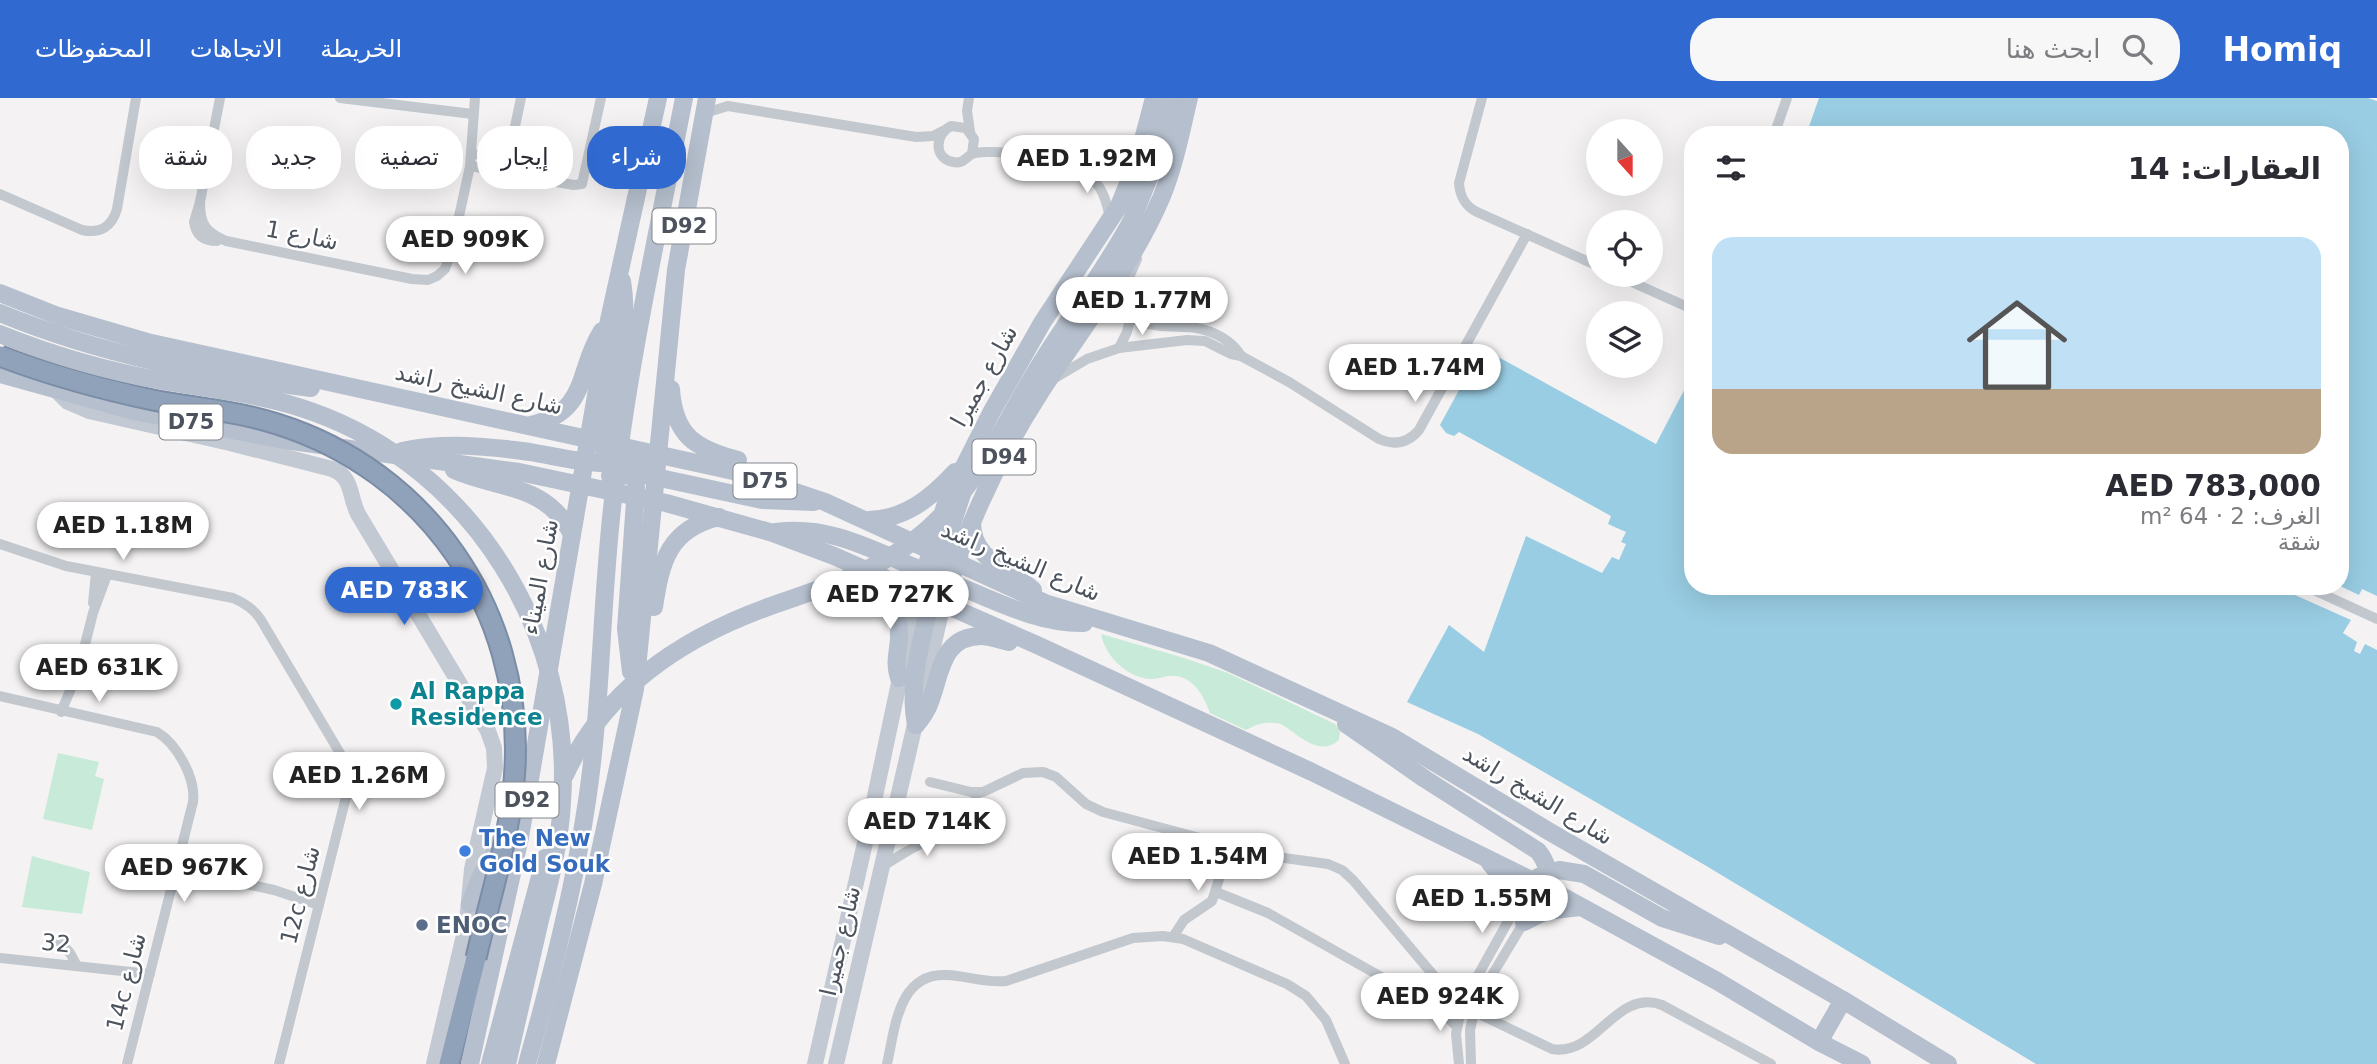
<!DOCTYPE html>
<html lang="ar">
<meta charset="utf-8">
<style>
:root{--surface:#fff;--page:#f7f7f7;--text:#2b2b33;--muted:#7c7c81;--line:#e1e1e2;--accent:#3069d0}
body{margin:0;font-family:"DejaVu Sans","Noto Sans Arabic",sans-serif;background:var(--page);color:var(--text);direction:rtl;height:100vh;display:flex;flex-direction:column;font-size:26px;white-space:nowrap}
*{box-sizing:border-box;margin:0}
p{font-size:23px;color:var(--muted)}
.icon{flex:none;width:38px;height:38px;fill:none;stroke:currentColor;stroke-width:2;stroke-linecap:round;stroke-linejoin:round}
.map{position:relative;flex:1;overflow:hidden;direction:ltr}
.panel{position:absolute;left:1684px;top:28px;width:665px;height:469px;display:flex;flex-direction:column;background:var(--surface);border-radius:28px;box-shadow:0 7px 28px #0002;direction:rtl}
.panel>*{flex:none}
.banner{position:absolute;left:21px;top:28px;width:665px;height:63px;direction:rtl;display:flex;gap:14px}
.needle{width:46px;rotate:159deg}
.buttons{position:absolute;left:1586px;top:21px;display:grid;gap:14px}
.buttons a{display:grid;place-items:center;width:77px;height:77px;border-radius:50%;background:var(--surface);box-shadow:0 7px 28px #0002;font-size:35px}
.price{position:absolute;translate:-50% -60px;padding:0 16px;border-radius:24px;background:#fff;color:#222;font-size:23px;line-height:46px;filter:drop-shadow(0 2px 4px #0008)}
.price::after{content:'';position:absolute;left:50%;top:42px;width:21px;height:16px;margin-left:-10px;background:inherit;clip-path:polygon(0 0,100% 0,50% 100%)}
.price.active{background:var(--accent);color:#fff}
ul{padding:0;list-style:none}
li{display:grid;align-content:center;gap:14px;height:371px;padding:0 28px}
li+li{border-top:2px solid var(--line)}
li span{display:grid;place-items:center;height:217px;border-radius:21px;color:#555}
li>.icon{margin-inline-start:auto}
span .icon{width:126px;height:126px;fill:#fffc;stroke-width:1}
li b{font-size:30px}
h2{display:flex;justify-content:space-between;align-items:center;height:84px;padding:0 28px;font-size:30px}
.chip{padding:0 24px;border-radius:28px;background:var(--surface);box-shadow:0 7px 28px #0002;font-size:24px;line-height:63px}
.chip.active{background:var(--accent);color:#fff}
header{display:flex;align-items:center;gap:42px;box-sizing:border-box;height:98px;padding:0 35px;background:var(--accent);color:#fff}
header strong{font-size:33px}
nav{display:flex;gap:38px;margin-inline-start:auto;font-size:24px}
.search{width:490px;height:63px;background:var(--page);display:flex;align-items:center;gap:18px;box-sizing:border-box;padding:0 24px;border-radius:28px;color:var(--muted);font-size:26px}
.map>svg:first-child{display:block}
</style>
<header>
<strong>Homiq</strong>
<div class="search"><svg class="icon" aria-label="search" viewBox="0 0 24 24"><circle cx="10" cy="10" r="6"/><path d="M15 15l6 6"/></svg>ابحث هنا</div>
<nav><a>الخريطة</a><a>الاتجاهات</a><a>المحفوظات</a></nav>
</header>
<div class="map">
<svg width="2377" height="966" viewBox="0 0 2377 966">
<rect width="100%" height="100%" fill="#f4f2f2"/>
<g fill="#c7ebd8">
<path d="M1101,536L1181,559L1228,575L1335,626L1340,632L1339,642C1319,660 1298,636 1281,626C1268,623 1258,625 1246,632L1210,615C1203,596 1192,576 1168,578C1162,579 1157,581 1152,581C1128,581 1105,558 1101,536Z"/>
<polygon points="58,655 99,664 95,678 104,681 92,732 43,721"/>
<polygon points="32,758 90,774 82,816 22,809"/>
</g>
<g fill="#99cde3">
<polygon points="1819,0 2368,0 2377,3 2377,498 2362,491 2359,497 2340,488 2340,37 1806,37"/>
<polygon points="1482,250 1656,346 1692,277 1692,488 2275,488 2351,522 2343,535 2357,544 2354,553 2360,556 2365,546 2377,552 2377,966 2036,966 1703,766 1478,636 1407,604 1449,527 1484,554 1526,438 1602,475 1612,459 1619,462 1626,446 1621,444 1626,434 1608,426 1611,418 1459,334 1454,338 1446,335 1440,327"/>
</g>
<g fill="none" stroke-linecap="round" stroke-linejoin="round">
<defs>
<polyline id="highway" points="449,966 476,860"/>
</defs>
<use href="#highway" stroke="#7b8ca6" stroke-width="23"/>
<g stroke="#c2c8ce" stroke-width="10">
<polyline points="340,0 473,16"/>
<polyline points="969,0 967,13 970,33"/>
<path d="M1482,0L1459,85C1460,99 1465,108 1477,114L1598,168"/>
<polyline points="705,15 728,8 916,39 933,38 943,33"/>
<polyline points="1774,37 1787,0"/>
<polyline points="471,55 491,60"/>
<path d="M972,56L974,41L966,30L951,28C935,36 933,60 953,64C963,66 965,60 972,56C978,53 988,54 994,54C1033,55 1074,76 1113,64C1123,61 1133,55 1142,49"/>
<polyline points="501,62 509,57 521,0"/>
<polyline points="470,68 488,71"/>
<path d="M1074,69C1098,78 1106,97 1110,121"/>
<polyline points="499,74 574,87 582,86 601,0"/>
<path d="M0,96L82,132C100,136 112,129 117,111L136,0"/>
<path d="M200,104C200,126 205,134 226,143L412,181L428,182L437,178L445,171L451,155L470,68L475,0"/>
<path d="M217,143C204,143 196,138 194,124L200,104L220,0"/>
<path d="M1137,161C1133,171 1127,181 1125,192C1117,236 1171,226 1196,230C1213,233 1232,242 1241,258"/>
<polyline points="1616,177 1692,211"/>
<polyline points="1119,250 1127,234 1131,216"/>
<path d="M1055,280L1087,261L1119,250L1187,242L1205,243L1231,256L1241,258L1289,284L1379,341C1395,348 1408,345 1419,332L1527,136"/>
<path d="M0,446L66,468L233,500C245,505 254,511 261,522L344,662L349,677L348,691L279,966"/>
<polyline points="2305,488 2377,521"/>
<polyline points="93,505 96,475"/>
<path d="M0,598L157,634C177,646 196,680 193,704L127,966"/>
<polyline points="61,614 78,574 93,515 107,477"/>
<path d="M930,684L971,694H983L1023,675L1043,674L1056,679L1086,706L1103,714L1263,757L1328,766L1342,772L1353,782L1451,898L1473,913L1552,951C1597,959 1615,890 1662,907L1771,966"/>
<polyline points="178,765 219,780 274,792 319,807"/>
<path d="M883,768C908,752 942,729 973,736L976,720V694"/>
<polyline points="1216,794 1268,815 1440,912 1456,928"/>
<polyline points="1173,839 1184,822 1212,803 1230,747"/>
<polyline points="59,843 70,855 77,868"/>
<polyline points="0,860 150,876"/>
<path d="M887,966C895,931 898,874 947,877C967,878 985,885 1006,883L1133,840L1163,838L1183,841L1287,886L1306,898L1326,922L1345,966"/>
<polyline points="1459,966 1456,936 1462,906 1531,782"/>
<polyline points="1471,966 1470,932 1477,902 1545,789"/>
</g>
<g stroke="#c2c9d3" stroke-width="16">
<path d="M57,293L68,304L89,313L230,345L332,371C353,379 349,398 358,416L488,633L494,650L495,670L472,771L467,824L434,966"/>
<polyline points="815,966 867,736 918,495"/>
<polyline points="836,966 943,506"/>
</g>
<g stroke="#b5bfcd" stroke-width="18">
<polyline points="1132,122 1156,62 1172,0"/>
<polyline points="0,195 58,218 147,244 733,373 825,404 1045,505 1209,555 1392,639 1550,734 1843,902 1948,966"/>
<path d="M0,215C99,256 205,277 311,290"/>
<polyline points="0,276 134,313 284,342 519,374 666,405 773,435 834,458 1037,547 1312,674 1545,789 1717,883 1819,944 1862,966"/>
<path d="M671,291C674,338 696,351 738,362"/>
<path d="M531,327C590,313 576,273 602,233"/>
<path d="M604,352C607,296 632,239 622,183"/>
<path d="M402,353C444,344 487,348 530,354C577,362 611,374 657,355"/>
<path d="M454,372C500,392 545,385 572,436"/>
<polyline points="610,378 646,377 762,402 814,404"/>
<path d="M869,422C905,421 931,400 955,374"/>
<path d="M972,424C972,463 1009,470 1033,492"/>
<path d="M776,434C830,426 876,454 924,473H933"/>
<polyline points="939,466 963,393"/>
<path d="M858,478C882,493 901,509 899,541C898,555 894,566 899,580"/>
<path d="M940,483L949,484C992,501 1037,526 1084,525"/>
<polyline points="918,495 947,402 991,315 1042,225 1119,108 1137,64 1154,0"/>
<path d="M943,506C965,432 999,358 1041,293C1083,228 1132,169 1162,98C1175,66 1181,33 1189,0"/>
<path d="M654,509C661,464 668,431 719,419"/>
<polyline points="631,574 626,531 636,389"/>
<path d="M1346,626L1425,681L1538,753C1548,766 1549,774 1545,789"/>
<path d="M916,627C907,580 925,536 933,489"/>
<path d="M916,627C922,620 927,613 930,604C941,576 941,537 983,538C992,539 1000,542 1009,544"/>
<polyline points="1490,765 1509,788 1513,813"/>
<polyline points="1538,779 1559,772 1584,776 1662,820 1719,838"/>
<polyline points="470,806 482,776 502,740"/>
<polyline points="1524,824 1546,813 1580,809"/>
<polyline points="1819,944 1843,902"/>
<polyline points="470,966 520,739 609,222 658,0"/>
<polyline points="490,966 545,760"/>
<polyline points="546,966 593,786 635,591 676,172 707,0"/>
</g>
<use href="#highway" stroke="#90a1ba" stroke-width="19"/>
<defs>
<path id="highway-bridge" d="M0,258C50,277 101,291 153,302C194,310 237,313 277,326C427,373 523,512 515,669C512,733 490,798 476,860"/>
</defs>
<use href="#highway-bridge" stroke="#7b8ca6" stroke-width="23" stroke-linecap="butt"/>
<g stroke="#b5bfcd" stroke-width="18">
<path d="M0,236C52,257 107,273 163,283C213,292 264,296 313,314C473,371 574,536 562,704C560,744 550,783 540,822C529,870 518,918 507,966"/>
<path d="M565,677C604,592 682,540 768,509C818,491 869,477 912,444C980,391 998,334 1041,265C1071,217 1105,172 1132,122"/>
<path d="M527,966C551,880 574,792 587,703C602,603 601,502 613,402C628,267 658,133 684,0"/>
</g>
<use href="#highway-bridge" stroke="#90a1ba" stroke-width="19"/>
</g>
<circle fill="#0f9aa8" stroke="#fff" stroke-width="2.5" cx="396" cy="606" r="7"/>
<circle fill="#3f7fe0" stroke="#fff" stroke-width="2.5" cx="465" cy="753" r="7"/>
<circle fill="#5c6f8a" stroke="#fff" stroke-width="2.5" cx="422" cy="827" r="7"/>
<g text-anchor="middle" dominant-baseline="central" stroke-width="5" stroke-linejoin="round" paint-order="stroke">
<g fill="#fff" stroke="#82878e" stroke-width="2">
<rect x="652.5" y="110.5" width="63" height="35" rx="5"/>
<rect x="159.5" y="306.5" width="63" height="35" rx="5"/>
<rect x="972.5" y="341.5" width="63" height="35" rx="5"/>
<rect x="733.5" y="365.5" width="63" height="35" rx="5"/>
<rect x="495.5" y="684.5" width="63" height="35" rx="5"/>
</g>
<g font-size="21" font-weight="bold" fill="#4c535d">
<text x="684" y="128">D92</text>
<text x="191" y="324">D75</text>
<text x="1004" y="359">D94</text>
<text x="765" y="383">D75</text>
<text x="527" y="702">D92</text>
</g>
<g font-size="23" fill="#4c535d" stroke="#fff">
<text transform="translate(302 137) rotate(11)">شارع 1</text>
<text transform="translate(984 278) rotate(-61)">شارع جميرا</text>
<text transform="translate(479 291) rotate(12)">شارع الشيخ راشد</text>
<text transform="translate(1021 463) rotate(23)">شارع الشيخ راشد</text>
<text transform="translate(540 479) rotate(-80)">شارع الميناء</text>
<text transform="translate(1538 697) rotate(31)">شارع الشيخ راشد</text>
<text transform="translate(300 797) rotate(-76)">12c شارع</text>
<text transform="translate(840 843) rotate(-77)">شارع جميرا</text>
<text transform="translate(56 845) rotate(6)">32</text>
<text transform="translate(126 884) rotate(-76)">14c شارع</text>
</g>
<g font-size="23" font-weight="bold" fill="#0d838f" stroke="#fff" text-anchor="start">
<text x="410" y="593">Al Rappa<tspan x="410" dy="26">Residence</tspan></text>
</g>
<g font-size="23" font-weight="bold" fill="#366cbe" stroke="#fff" text-anchor="start">
<text x="479" y="740">The New<tspan x="479" dy="26">Gold Souk</tspan></text>
</g>
<g font-size="23" font-weight="bold" fill="#4e5e75" stroke="#fff" text-anchor="start">
<text x="436" y="827">ENOC</text>
</g>
</g>
</svg>
<div class="buttons">
<a><svg class="needle" viewBox="-14 -14 28 28"><path d="M0-13l5 13h-10z" fill="#e53935"/><path d="M0 13l5-13h-10z" fill="#7c7c81"/></svg></a>
<a><svg class="icon" aria-label="locate" viewBox="0 0 24 24"><circle cx="12" cy="12" r="6"/><path d="M12 2v4M12 18v4M2 12h4M18 12h4"/></svg></a>
<a><svg class="icon" aria-label="layers" viewBox="0 0 24 24"><path d="M12 4l9 5-9 5-9-5zM3 14l9 5 9-5"/></svg></a>
</div>
<b class="price" style="left:1087px;top:97px">AED 1.92M</b>
<b class="price" style="left:465px;top:178px">AED 909K</b>
<b class="price" style="left:1142px;top:239px">AED 1.77M</b>
<b class="price" style="left:1415px;top:306px">AED 1.74M</b>
<b class="price" style="left:123px;top:464px">AED 1.18M</b>
<b class="price active" style="left:404px;top:529px">AED 783K</b>
<b class="price" style="left:890px;top:533px">AED 727K</b>
<b class="price" style="left:99px;top:606px">AED 631K</b>
<b class="price" style="left:359px;top:714px">AED 1.26M</b>
<b class="price" style="left:927px;top:760px">AED 714K</b>
<b class="price" style="left:1198px;top:795px">AED 1.54M</b>
<b class="price" style="left:184px;top:806px">AED 967K</b>
<b class="price" style="left:1482px;top:837px">AED 1.55M</b>
<b class="price" style="left:1440px;top:935px">AED 924K</b>
<div class="banner">
<a class="chip active">شراء</a>
<a class="chip">إيجار</a>
<a class="chip">تصفية</a>
<a class="chip">جديد</a>
<a class="chip">شقة</a>
</div>
<section class="panel">
<h2>العقارات: 14<svg class="icon" aria-label="filters" viewBox="0 0 24 24"><path d="M4 7h16M4 17h16"/><circle cx="9" cy="7" r="2"/><circle cx="15" cy="17" r="2"/></svg></h2>
<ul>
<li><span style="background:linear-gradient(#bfe0f5 70%,#b9a48a 0)"><svg class="icon" aria-label="home" viewBox="0 0 24 24"><path d="M3 11l9-7 9 7M6 9v11h12V9"/></svg></span><div><b>AED 783,000</b><p>الغرف: 2 · 64 m²</p><p>شقة</p></div></li>
</ul>
</section>
</div>
